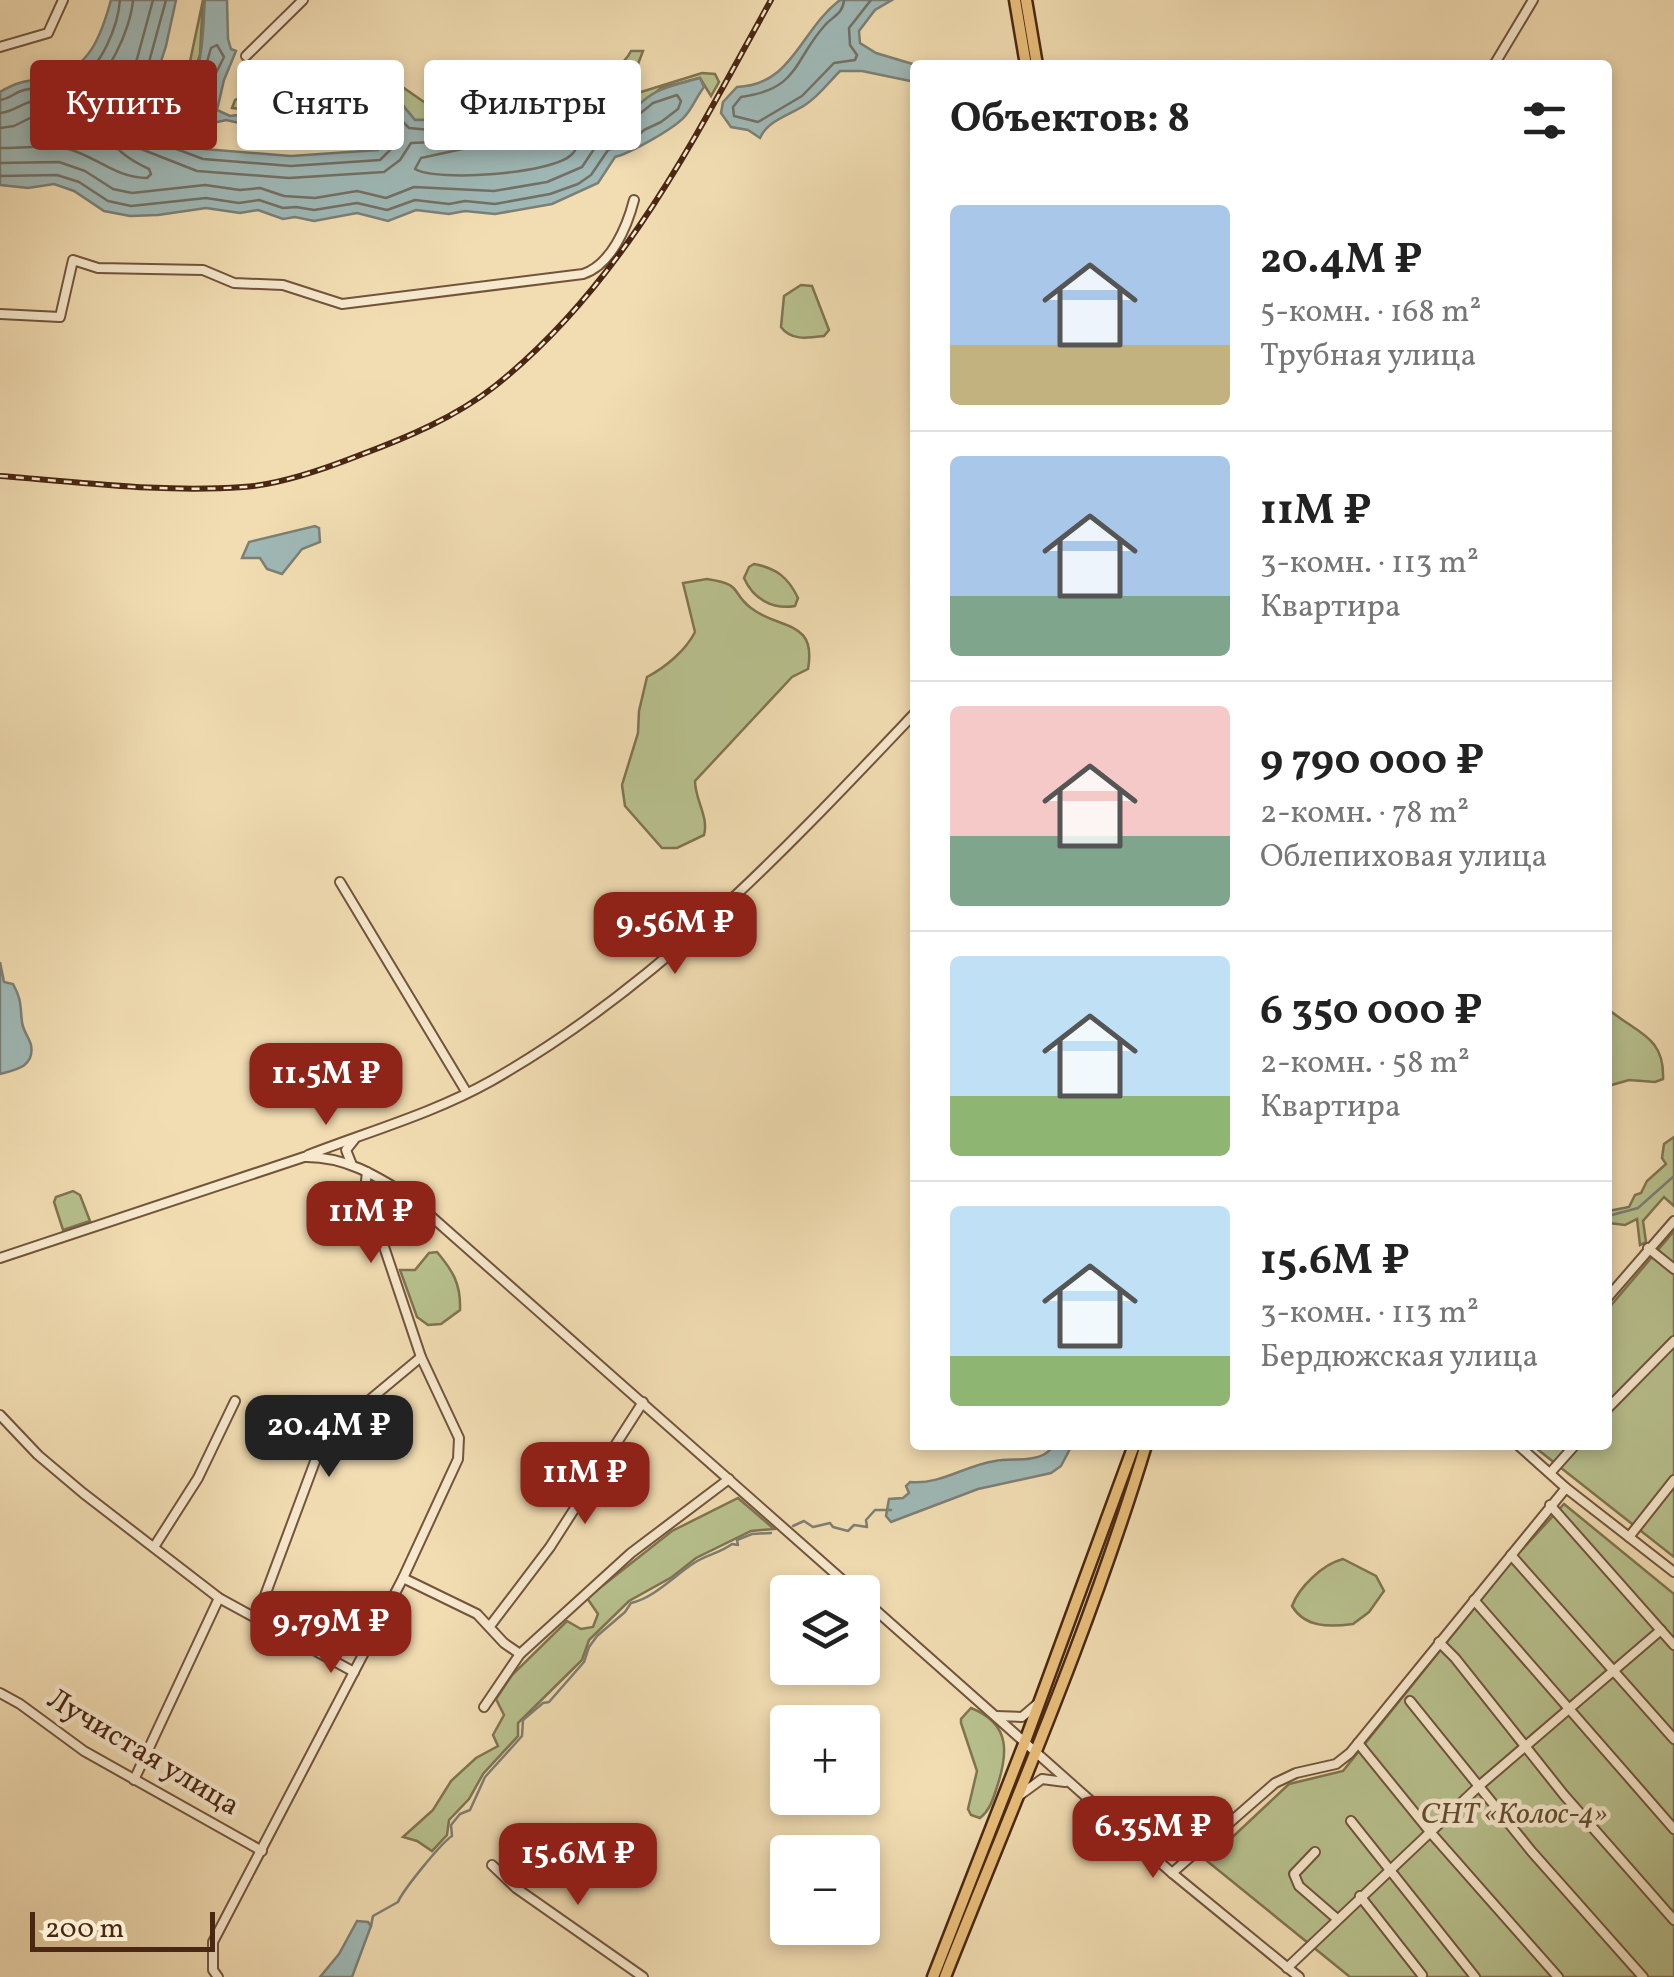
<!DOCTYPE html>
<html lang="ru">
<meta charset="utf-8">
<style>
:root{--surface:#fff;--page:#f6f6f6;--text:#222;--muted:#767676;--line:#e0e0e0;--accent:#8f2418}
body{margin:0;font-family:Vollkorn,serif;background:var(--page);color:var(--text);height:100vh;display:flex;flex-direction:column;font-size:38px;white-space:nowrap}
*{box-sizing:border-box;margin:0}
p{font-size:32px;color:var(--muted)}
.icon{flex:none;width:55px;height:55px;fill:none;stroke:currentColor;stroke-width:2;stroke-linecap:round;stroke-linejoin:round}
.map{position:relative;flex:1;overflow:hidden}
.panel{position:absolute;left:910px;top:60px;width:702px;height:1390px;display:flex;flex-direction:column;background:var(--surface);border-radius:10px;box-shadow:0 5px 15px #0003}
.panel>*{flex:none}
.guide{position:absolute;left:30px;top:60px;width:730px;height:90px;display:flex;gap:20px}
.buttons{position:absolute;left:770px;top:1575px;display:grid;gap:20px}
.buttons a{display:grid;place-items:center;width:110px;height:110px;border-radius:10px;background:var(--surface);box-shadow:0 5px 15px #0003;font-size:50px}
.scale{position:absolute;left:30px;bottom:25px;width:185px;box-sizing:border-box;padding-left:10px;border:5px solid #492713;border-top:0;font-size:28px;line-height:35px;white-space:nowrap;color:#492713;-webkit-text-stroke:8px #f7e9ce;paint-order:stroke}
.price{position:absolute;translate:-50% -85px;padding:0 22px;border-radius:20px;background:var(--accent);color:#fff;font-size:32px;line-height:65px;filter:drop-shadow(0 2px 5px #0008)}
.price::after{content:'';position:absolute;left:50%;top:60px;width:30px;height:22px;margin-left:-15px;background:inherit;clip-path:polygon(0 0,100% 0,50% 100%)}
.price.current{background:#222;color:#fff}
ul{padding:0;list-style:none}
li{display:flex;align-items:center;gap:30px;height:250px;padding:0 40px}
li+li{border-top:2px solid var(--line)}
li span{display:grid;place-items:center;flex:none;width:280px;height:200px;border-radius:10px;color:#555}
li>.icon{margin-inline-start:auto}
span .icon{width:120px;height:120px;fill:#fffc;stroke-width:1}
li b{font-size:42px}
h2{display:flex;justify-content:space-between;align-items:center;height:120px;padding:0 40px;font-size:42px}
.chip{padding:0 35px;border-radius:10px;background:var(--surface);box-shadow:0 5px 15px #0003;font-size:35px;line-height:90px}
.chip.current{background:var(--accent);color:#fff}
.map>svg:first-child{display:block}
</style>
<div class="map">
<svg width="1674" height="1977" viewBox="0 0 1674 1977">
<rect width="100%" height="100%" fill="#f2ddb3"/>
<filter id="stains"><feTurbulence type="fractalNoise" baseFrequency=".002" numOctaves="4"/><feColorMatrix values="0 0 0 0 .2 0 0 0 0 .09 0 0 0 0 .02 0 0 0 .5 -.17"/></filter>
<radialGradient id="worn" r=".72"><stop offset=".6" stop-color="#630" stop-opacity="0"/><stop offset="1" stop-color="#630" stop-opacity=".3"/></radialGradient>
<g fill="#b8c28f" stroke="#807451" stroke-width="2.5">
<polygon points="203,0 200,54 193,78 188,71"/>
<path d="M631,51H643L633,77L620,79L613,98L605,96C603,65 620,73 631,51Z"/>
<path d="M332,66L388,77L424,102L449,97L464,101L479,95L489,100L484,106L429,120H414L397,97L354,80L281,90L249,101L240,109L232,108L235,100C265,83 292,75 327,73Z"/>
<polygon points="702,73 715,74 719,82 711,96 700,78 661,88 636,109 631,95"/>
<polygon points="578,76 591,77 594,89 592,101 518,103 511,88 558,84"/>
<path d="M801,285L812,286L829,330L824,336C808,338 791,341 781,327L784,296Z"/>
<path d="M754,564C776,568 788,577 798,598L795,606C773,610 753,599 744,578L749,567Z"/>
<path d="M707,579C745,585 729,591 751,608C779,630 817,619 808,669L792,677L695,781C695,800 709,817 704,835L677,848H662L625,806L622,785L638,733L639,711L647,677C666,667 686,650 695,632L683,583Z"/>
<path d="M1608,1009C1636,1033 1665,1036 1663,1079L1655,1082L1629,1080L1608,1086Z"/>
<polygon points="1674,1137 1674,1206 1664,1197 1643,1221 1646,1242 1640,1245 1637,1219 1625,1225 1608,1223 1608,1211 1629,1207 1635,1195 1641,1193 1647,1181 1666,1164 1662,1158 1664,1144"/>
<polygon points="73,1191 80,1195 90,1221 63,1230 54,1202 56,1197"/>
<polygon points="1674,1231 1674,1557 1532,1445 1608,1445 1608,1309"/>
<path d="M437,1252C453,1271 461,1284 460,1310L441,1324L428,1325L417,1317L400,1270H415L429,1253Z"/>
<polygon points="738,1498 774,1529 751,1531 696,1558 672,1577 629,1601 589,1640 582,1660 518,1723 518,1736 483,1774 469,1799 449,1820 447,1835 432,1851 417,1841 403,1837 433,1810 451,1781 476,1758 498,1746 493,1735 504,1715 496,1699 512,1675 567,1621 581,1629 593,1627 598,1614 587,1598 672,1531"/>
<polygon points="1564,1504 1674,1594 1674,1977 1350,1977 1207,1861 1289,1784 1343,1771 1518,1554"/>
<path d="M1343,1559L1376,1576L1384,1591L1369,1612L1353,1624C1330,1627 1305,1628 1292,1606C1299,1587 1323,1564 1343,1559Z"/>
<path d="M971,1708C1012,1724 1008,1755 996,1790C992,1802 989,1811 980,1818L971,1815L968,1809L977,1771L961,1723V1719Z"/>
</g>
<g fill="#9fb9b7" stroke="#7d7f75" stroke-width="2.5" fill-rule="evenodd">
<path d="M111,0H176L166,46L153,86L162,94L177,97C206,79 202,31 205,0H227L228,39L231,49L236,51L224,80L217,110L230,116L238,115C252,84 352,74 380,88C396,95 404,107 415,120H429L484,106L568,100L594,103L613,98L620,79H625L624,90L631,95L636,108C653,88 675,85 700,78L704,87C697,96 693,107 686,115C676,128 630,153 615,157L598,183L552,204L495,214L465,211L449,214L416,210L388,221L357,213L314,221L295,217L283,219L258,210L240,213L206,208L158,215L130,216L104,211L74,191L54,184L28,188L0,185V92C20,80 30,81 52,77C90,69 102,33 111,0ZM359,99L371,106L375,122L386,132L385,144L378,150L291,156L204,149L144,125L149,120L173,121L196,127L226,120L248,125L280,108H312Z"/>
<path d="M840,0H892L875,10L859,31L860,43L876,53L916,65L915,82L862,71H840C829,82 818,97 805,105C790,115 768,120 760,138L748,130L731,127L721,113L723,102L737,87C793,85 800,30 840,0Z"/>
<polygon points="315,526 319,528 320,542 302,549 282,574 267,569 260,558 242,558 249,542"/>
<path d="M0,962L4,982L13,984C22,1000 20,1006 22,1022C23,1031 29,1037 31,1045C35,1067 15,1070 0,1074Z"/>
<path d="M1055,1445H1072L1061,1466L1051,1473L978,1489L891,1522L886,1516L889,1499L903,1498L909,1493L906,1486L910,1482C941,1485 966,1465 995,1461C1010,1458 1029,1462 1043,1455C1049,1452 1050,1450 1055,1445Z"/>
<polygon points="357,1921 368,1922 371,1926 352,1977 320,1977 339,1954"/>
</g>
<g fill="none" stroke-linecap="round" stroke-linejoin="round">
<g stroke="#747065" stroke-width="2.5">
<path d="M844,0C843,13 835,15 826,24C793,60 800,89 741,97L733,107L734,116L758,122L802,96L834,63L855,60L857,55L850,45L849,28L871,0"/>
<polygon points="217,45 224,57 214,77 207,112 194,117 183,114 181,107 198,93 211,48"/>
<path d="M0,100C9,99 13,94 21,91C38,85 59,90 76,81C101,69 118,26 120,0"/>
<path d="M0,113C12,112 19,105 30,102C46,99 62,99 78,94C107,84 131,28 133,0"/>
<path d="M0,128L14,126L32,117L86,107L112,88L117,97C96,136 115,153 149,169L151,174L147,178C115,178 95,155 65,148C45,144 21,149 0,148"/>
<path d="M568,137L579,142C577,147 576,151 571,155C551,174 437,182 415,169L421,158L490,143Z"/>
<polyline points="0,163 59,162 85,171 113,189 132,193 205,185 240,190 260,188 284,196 315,198 357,191 386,198 414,187 494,191 547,182 582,167 600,140 623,129 616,121 488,128 434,142 411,143 400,160 384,172 289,178 197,171 136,147 124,132 124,117 134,101 131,81 153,0"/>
<polyline points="0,176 57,175 79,182 108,201 131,206 206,198 239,203 259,200 283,208 296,207 314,210 357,203 387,210 415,200 449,204 465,201 495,204 550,194 578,184 591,175 608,150 630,143 644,130 661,122 678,109 681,101 677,95 653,103 637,116 620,106 605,110 486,115 430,130 409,128 389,108 385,116 395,129 395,145 380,160 291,166 203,159 142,136 135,127 139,115 156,106 143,84 166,0"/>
</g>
<g stroke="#7d7f75" stroke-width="2.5">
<polyline points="1608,1216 1638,1208 1674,1176"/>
<polyline points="793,1526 804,1521 813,1527 830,1523 833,1527 848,1531 854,1525 867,1527 866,1520 875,1510 891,1510"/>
<path d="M371,1926L373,1916L398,1902C403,1890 441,1843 452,1836L451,1825L460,1814L470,1810L485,1777L522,1736L523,1720L543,1703L549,1702L584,1662L589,1647L597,1636L625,1612L631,1603C654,1598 674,1576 694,1563C706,1555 720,1553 732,1544L738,1545L737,1540L752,1534L771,1533"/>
</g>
<defs>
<g id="minor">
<polyline points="0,47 48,33 63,0"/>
<polyline points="246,56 303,0"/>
<polyline points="1494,65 1533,0"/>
<path d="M0,314L60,317L73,260L98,268L203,270L234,283L283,285L342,304L583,274C611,265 627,227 634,200"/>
<polyline points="340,882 467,1093"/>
<path d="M308,1155C370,1131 434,1113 491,1081C657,987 785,850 915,713"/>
<polyline points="352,1165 346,1150 354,1140"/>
<polyline points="1648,1248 1674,1269"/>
<path d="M0,1258L304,1157C344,1156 375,1175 407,1195L856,1592"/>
<polyline points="1608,1297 1674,1221"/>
<polyline points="1608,1408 1674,1341"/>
<polyline points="0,1415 38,1455 83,1493 219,1598 354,1672"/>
<polyline points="1518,1445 1566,1488 1674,1572"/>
<polyline points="1550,1473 1575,1445"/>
<polyline points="1550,1505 1674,1645"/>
<polyline points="1629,1537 1674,1480"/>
<polyline points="154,1547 198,1478 235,1401"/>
<polyline points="1511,1555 1674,1739"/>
<polyline points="403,1578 477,1614 504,1643 520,1654"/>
<polyline points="862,1598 1172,1873 1299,1977"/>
<polyline points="1474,1600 1674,1829"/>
<polyline points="257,1617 320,1448 343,1422 421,1357"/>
<polyline points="490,1626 550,1547 643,1402"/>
<polyline points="1439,1642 1455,1658 1564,1795 1674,1920"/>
<polyline points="0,1693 20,1704 84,1751 262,1851"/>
<polyline points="1410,1701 1532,1852 1643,1977"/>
<polyline points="484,1707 520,1654 631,1553 729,1479"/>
<polyline points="996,1716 1022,1717 1036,1705"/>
<polyline points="1358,1743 1431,1833 1558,1977"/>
<polyline points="134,1780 219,1598"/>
<polyline points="1020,1795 1042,1779 1065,1782"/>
<polyline points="1351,1821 1475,1977"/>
<polyline points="1315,1852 1294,1874 1299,1886 1336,1918"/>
<polyline points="492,1865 516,1888 643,1977"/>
<polyline points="1172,1873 1275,1783 1296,1773 1336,1764 1350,1753 1566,1488"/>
<polyline points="1360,1896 1422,1975"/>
<polyline points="1287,1968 1479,1786 1661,1630"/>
<polyline points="218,1977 213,1970 213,1942 403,1578 458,1459 459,1438 421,1357 365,1190 367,1172"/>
</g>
<g id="highway">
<polyline points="1015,0 1026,65"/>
<polyline points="1026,0 1037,65"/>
<polyline points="933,1977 1024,1744 1134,1445"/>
<path d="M945,1977C1015,1801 1091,1626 1146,1445"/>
</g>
</defs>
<use href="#minor" stroke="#73543b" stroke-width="12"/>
<use href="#highway" stroke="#492713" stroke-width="15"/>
<use href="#minor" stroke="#f7e9ce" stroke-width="8"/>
<use href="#highway" stroke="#e9be7a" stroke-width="10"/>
<defs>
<path id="rail" d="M0,476C80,482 162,493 243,487C278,485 327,468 360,455C406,438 456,417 495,386C622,285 694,139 771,0"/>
</defs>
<use href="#rail" stroke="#492713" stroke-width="6"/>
<use href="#rail" stroke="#f7e9ce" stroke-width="2.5" stroke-dasharray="8" stroke-linecap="butt"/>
</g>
<g text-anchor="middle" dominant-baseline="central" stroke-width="9" stroke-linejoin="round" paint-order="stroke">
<g font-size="30" fill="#492713" stroke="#f7e9ce">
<text transform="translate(143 1753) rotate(31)">Лучистая улица</text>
</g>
<g font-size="30" font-style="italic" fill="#654e32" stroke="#f7e9ce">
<text x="1514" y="1815">СНТ «Колос-4»</text>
</g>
</g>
<rect width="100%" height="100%" filter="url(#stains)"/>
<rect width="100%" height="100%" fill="url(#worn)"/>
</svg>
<div class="buttons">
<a><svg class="icon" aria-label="layers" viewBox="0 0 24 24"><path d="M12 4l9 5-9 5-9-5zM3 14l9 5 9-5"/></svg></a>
<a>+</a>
<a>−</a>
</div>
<div class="scale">200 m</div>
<b class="price" style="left:675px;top:977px">9.56M ₽</b>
<b class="price" style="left:326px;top:1128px">11.5M ₽</b>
<b class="price" style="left:371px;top:1266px">11M ₽</b>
<b class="price current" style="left:329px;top:1480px">20.4M ₽</b>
<b class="price" style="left:585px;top:1527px">11M ₽</b>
<b class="price" style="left:331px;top:1676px">9.79M ₽</b>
<b class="price" style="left:1153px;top:1881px">6.35M ₽</b>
<b class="price" style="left:578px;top:1908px">15.6M ₽</b>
<div class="guide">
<a class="chip current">Купить</a>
<a class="chip">Снять</a>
<a class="chip">Фильтры</a>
</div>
<section class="panel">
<h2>Объектов: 8<svg class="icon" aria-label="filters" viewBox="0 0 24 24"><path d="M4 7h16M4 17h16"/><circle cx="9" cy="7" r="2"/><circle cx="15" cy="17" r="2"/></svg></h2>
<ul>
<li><span style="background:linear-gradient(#a9c7e8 70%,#c2b280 0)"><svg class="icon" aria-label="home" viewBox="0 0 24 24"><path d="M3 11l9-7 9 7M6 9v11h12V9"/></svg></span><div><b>20.4M ₽</b><p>5-комн. · 168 m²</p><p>Трубная улица</p></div></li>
<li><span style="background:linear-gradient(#a9c7e8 70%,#7fa58c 0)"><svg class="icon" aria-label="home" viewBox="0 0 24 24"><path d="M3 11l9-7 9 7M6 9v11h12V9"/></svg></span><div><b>11M ₽</b><p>3-комн. · 113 m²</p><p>Квартира</p></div></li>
<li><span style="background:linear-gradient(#f6c9c9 65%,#7fa58c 0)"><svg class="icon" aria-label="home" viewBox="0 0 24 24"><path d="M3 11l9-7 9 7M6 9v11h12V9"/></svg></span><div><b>9 790 000 ₽</b><p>2-комн. · 78 m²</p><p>Облепиховая улица</p></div></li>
<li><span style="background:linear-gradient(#bfe0f5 70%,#8fb573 0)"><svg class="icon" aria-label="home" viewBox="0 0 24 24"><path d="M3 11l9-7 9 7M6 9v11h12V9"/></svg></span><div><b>6 350 000 ₽</b><p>2-комн. · 58 m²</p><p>Квартира</p></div></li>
<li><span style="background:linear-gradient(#bfe0f5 75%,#8fb573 0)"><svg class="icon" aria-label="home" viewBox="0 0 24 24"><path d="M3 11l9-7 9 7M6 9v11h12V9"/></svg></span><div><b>15.6M ₽</b><p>3-комн. · 113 m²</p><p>Бердюжская улица</p></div></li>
</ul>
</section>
</div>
